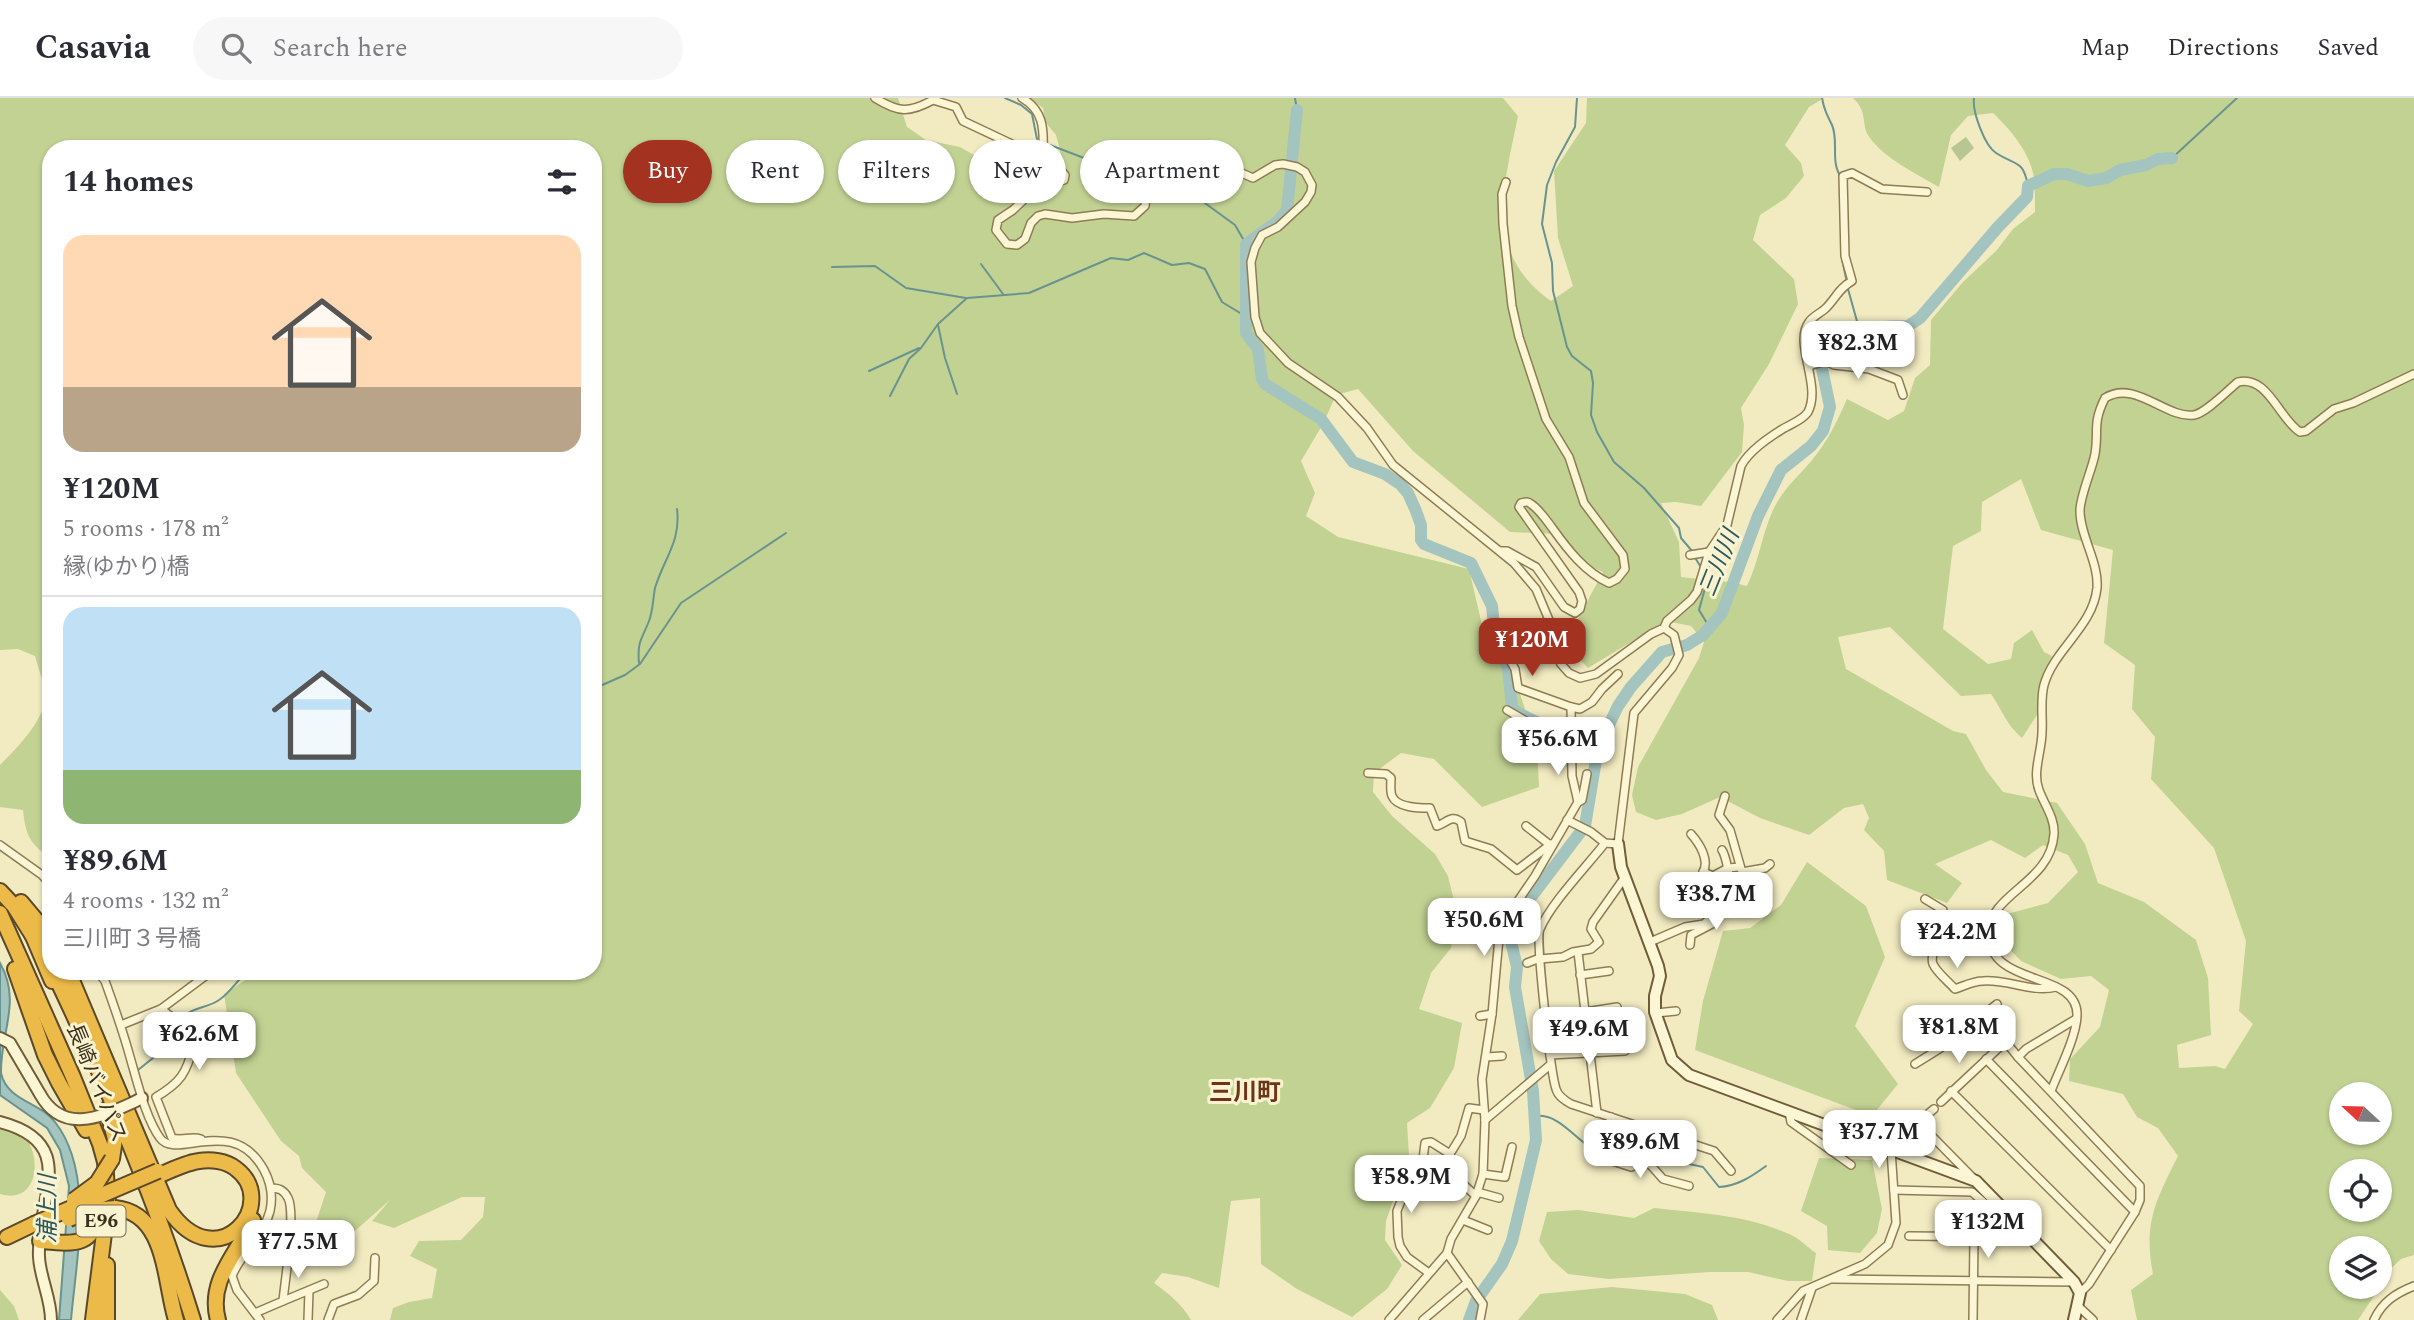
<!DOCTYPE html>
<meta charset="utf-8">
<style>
:root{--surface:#fff;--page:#f7f7f7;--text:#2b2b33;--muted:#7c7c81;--line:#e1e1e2;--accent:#a33220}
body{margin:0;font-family:Spectral,"Noto Sans JP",serif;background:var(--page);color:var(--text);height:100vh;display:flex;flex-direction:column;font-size:26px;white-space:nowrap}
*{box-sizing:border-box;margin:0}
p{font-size:23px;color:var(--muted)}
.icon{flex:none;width:38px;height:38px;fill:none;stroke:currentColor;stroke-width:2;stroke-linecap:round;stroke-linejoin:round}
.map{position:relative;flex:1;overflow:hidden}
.details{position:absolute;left:42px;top:42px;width:560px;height:840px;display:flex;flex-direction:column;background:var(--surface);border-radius:28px;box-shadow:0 2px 5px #0004}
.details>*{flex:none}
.hud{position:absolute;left:623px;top:42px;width:665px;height:63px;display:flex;gap:14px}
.needle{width:46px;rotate:292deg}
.tools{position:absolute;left:2329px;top:984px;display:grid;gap:14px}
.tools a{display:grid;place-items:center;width:63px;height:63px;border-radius:50%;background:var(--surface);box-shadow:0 2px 5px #0004;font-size:35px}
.price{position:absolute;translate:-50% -60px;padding:0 16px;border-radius:14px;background:#fff;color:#222;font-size:23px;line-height:46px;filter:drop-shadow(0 2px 4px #0008)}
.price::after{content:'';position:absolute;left:50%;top:42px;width:21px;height:16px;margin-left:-10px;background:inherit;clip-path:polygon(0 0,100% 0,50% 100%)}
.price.selected{background:var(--accent);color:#fff}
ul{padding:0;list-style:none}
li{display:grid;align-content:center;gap:14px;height:371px;padding:0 21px}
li+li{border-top:2px solid var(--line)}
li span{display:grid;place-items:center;height:217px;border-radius:21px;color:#555}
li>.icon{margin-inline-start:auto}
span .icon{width:126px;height:126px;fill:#fffc;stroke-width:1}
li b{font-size:30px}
h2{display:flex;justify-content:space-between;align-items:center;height:84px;padding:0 21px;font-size:30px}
.pill{padding:0 24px;border-radius:32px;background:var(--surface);box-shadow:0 2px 5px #0004;font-size:24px;line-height:63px}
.pill.selected{background:var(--accent);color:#fff}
header{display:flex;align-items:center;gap:42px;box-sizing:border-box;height:98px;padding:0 35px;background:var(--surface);border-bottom:2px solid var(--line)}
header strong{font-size:33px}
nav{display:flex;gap:38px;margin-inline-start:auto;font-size:24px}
.search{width:490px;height:63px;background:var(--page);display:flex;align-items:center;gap:18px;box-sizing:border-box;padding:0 24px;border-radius:38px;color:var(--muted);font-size:26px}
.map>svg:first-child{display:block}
</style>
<header>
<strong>Casavia</strong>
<div class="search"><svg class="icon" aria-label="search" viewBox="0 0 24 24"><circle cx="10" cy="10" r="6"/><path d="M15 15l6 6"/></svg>Search here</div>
<nav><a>Map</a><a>Directions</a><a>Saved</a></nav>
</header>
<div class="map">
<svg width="2414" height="1222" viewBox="0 0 2414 1222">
<rect width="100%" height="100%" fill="#f2ebc1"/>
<g fill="#c2d293" fill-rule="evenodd">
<path d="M0,0H898L907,29L926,42L960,49L1007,76L1064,68L1056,37L1046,25L1043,10L1030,0H1503L1518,18C1504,89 1482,154 1551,203L1573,188L1558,140L1554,73L1586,25L1587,0H1824L1809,9L1785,47L1801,65L1804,78L1786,100L1760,117L1753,142L1794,181L1798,206L1769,266L1741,310L1744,327L1742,354L1701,408L1676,404L1661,405L1679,444L1681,479C1703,482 1726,482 1747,488C1759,463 1762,436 1773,412C1785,387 1801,377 1816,357C1830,339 1838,321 1847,301L1888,322L1904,313L1915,280L1930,267L1931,222L1963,184L1996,153L2013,131L2035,114C2035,103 2035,91 2034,80C2031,56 2010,31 1993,15L1968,18L1951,37L1939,89C1918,77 1884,60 1870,40C1860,27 1869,15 1853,0H2414V1157L2401,1161L2380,1181V1150H2342V1188H2377L2374,1198L2358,1222H2137L2131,1192L2153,1176C2143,1125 2156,1102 2178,1058L2158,1030L2137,1019L2123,996L2069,983L2070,961L2100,929L2109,892L2091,878L2061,881L2021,863L2002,843L2007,816L2048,805L2078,774L2068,757L2043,747L2025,760L1991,742L1935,766L1962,785L1947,805L1887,782L1884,753L1864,732L1869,720L1863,706L1844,710L1809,737L1760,720L1720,699L1682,716L1656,722L1636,714L1632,697L1638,669L1699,560L1704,544L1691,528L1666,523L1588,570L1565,545L1603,474L1570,460L1556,436L1510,434L1413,353L1358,291L1336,297L1323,326L1301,363L1315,395L1306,418L1338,439L1469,471L1486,544L1507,556L1537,648L1539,689L1482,709L1434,661L1401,655L1374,675L1373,694L1392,718L1435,756L1448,778L1455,807L1451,850L1431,875L1419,911L1462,925L1454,970L1430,1010L1407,1025L1409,1058L1386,1123L1385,1142L1402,1167L1387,1191L1352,1219L1297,1191L1261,1166L1260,1100L1231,1103L1219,1190L1188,1179L1162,1175L1154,1185C1169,1196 1182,1206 1191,1222H390L393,1210L409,1204L432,1200L437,1171L410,1158L419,1143L461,1142L483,1119L485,1099H462L394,1130L372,1123L390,1102L348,1139L307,1151L326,1094L302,1070L299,1058L281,1043L236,975L224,896L259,873H593V51H51V762C30,744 26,740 23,712L0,709V667C15,652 42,625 45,602C47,590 38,571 35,558L18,551L0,552ZM2021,381L2041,432L2113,452L2104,545L2135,567L2132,611L2155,639L2151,681L2214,750L2246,843L2239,913L2253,926L2225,971L2215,968L2179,970L2177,947L2211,937L2208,880L2196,842L2144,804L2098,785L2085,746L2057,705L2003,694L1986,672L1966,636L1953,633L1846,571L1838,539L1890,529L1961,598L1991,596C2002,612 2007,628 2022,640L2037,617L2041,585L2052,558L2044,554L2032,532L2014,545L2011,561L1988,566L1943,531L1953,448L1981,433L1982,404ZM2342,996H2380V1034H2342ZM2342,1073H2380V1111H2342Z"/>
<polygon points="1807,764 1866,808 1885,859 1855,928 1898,986 1872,1018 1695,952 1703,903 1723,833 1750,830 1781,807"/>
<path d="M12,1028C16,1032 22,1035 25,1039C43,1061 37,1107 0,1096V1029Z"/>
<polygon points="1819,1060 1872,1062 1882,1111 1877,1135 1860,1155 1828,1152 1827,1128 1801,1113"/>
<path d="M1654,1110C1699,1115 1747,1117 1789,1136C1799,1140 1807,1149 1816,1155L1812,1183H1788L1748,1174H1710L1609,1181L1568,1176L1551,1161L1539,1143L1547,1114L1578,1112L1634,1120Z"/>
<polygon points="1612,1189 1685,1196 1712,1207 1718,1222 1518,1222 1540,1196"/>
<polygon points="0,1192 14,1208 19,1222 0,1222"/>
</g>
<polygon fill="#b8c693" points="1966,39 1974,50 1960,63 1951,50"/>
<path fill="#a4c4bf" stroke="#69938f" stroke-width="2" d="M0,865C22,903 0,936 1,975C7,1003 40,1004 55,1024C95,1075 76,1162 71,1222H59L69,1088L60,1052L47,1030L0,997Z"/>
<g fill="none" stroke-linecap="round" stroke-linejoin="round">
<g stroke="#69938f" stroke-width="2">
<polyline points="1005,0 1021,7 1032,16 1037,41"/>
<polyline points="1295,0 1297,12"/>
<polyline points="1577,0 1575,29 1556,64 1547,87 1542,126 1552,165 1553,193 1567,249 1572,258 1591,273 1593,285 1591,317 1597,334 1614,364 1644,390 1679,430 1681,440 1692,453"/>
<path d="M1822,0C1824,11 1827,17 1832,27C1839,43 1830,64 1841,79"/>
<path d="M1974,0C1972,14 1985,48 1996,55C2016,68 2023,61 2028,88"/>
<polyline points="1050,47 1084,60 1150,68"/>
<polyline points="2172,60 2237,0"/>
<polyline points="1161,73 1235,127 1246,146"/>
<polyline points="1842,161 1846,180"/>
<polyline points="981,166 1003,196"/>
<polyline points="832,169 875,168 906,190 966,200"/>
<polyline points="1848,191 1860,234"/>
<polyline points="938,227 945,260 957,296"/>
<polyline points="869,273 919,250"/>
<polyline points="890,298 909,261 921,250 938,226 967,200 1029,195 1111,160 1128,162 1144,155 1172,167 1189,165 1205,171 1222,204 1245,218"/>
<polyline points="1694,458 1702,471"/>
<polyline points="1705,480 1707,483 1699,512 1710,530"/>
<path d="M639,565C637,543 642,541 649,523C653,513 653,500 655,490C664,460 681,444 677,411"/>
<polyline points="593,591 625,577 640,566 681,505 786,435"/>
<path d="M182,919C197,907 206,911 219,902C230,895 237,882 248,873"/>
<polyline points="138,972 158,956 173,927"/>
<path d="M1535,1018C1562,1015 1577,1046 1599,1054"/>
<path d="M1646,1056L1658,1054L1680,1064L1703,1069L1719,1089C1737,1088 1751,1079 1766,1068"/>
<polyline points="1608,1057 1623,1063"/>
<polyline points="1628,1064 1637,1064 1641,1059"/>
</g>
<g stroke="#a4c4bf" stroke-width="12">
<path d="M1297,12L1287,112L1278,123L1246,146V235L1258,251L1262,281L1265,286L1321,321L1353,364L1385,376L1400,386L1408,395L1416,413L1421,427V442L1424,446L1471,465L1492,508L1496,548L1508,570L1512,610C1525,621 1547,628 1564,634C1578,639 1588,638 1598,650"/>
<polyline points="1469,1222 1476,1203 1502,1166 1512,1143 1536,1042 1533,993 1515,889 1517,869 1509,835 1516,819 1585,728 1598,650 1618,608 1631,589 1662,554 1687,547 1703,537 1722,515 1758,418 1781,372 1811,348 1823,333 1830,309 1820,261 1823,249 1830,242 1844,238 1882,229 1908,228 1920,220 1998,129 2027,99 2028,88 2054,76 2067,76 2088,83 2106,80 2120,72 2146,67 2158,61 2172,60"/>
</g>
<defs>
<g id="street">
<path d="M875,0C899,15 909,15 933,2L956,9L963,23L1050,64"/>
<path d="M1022,0C1043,12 1044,30 1043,52L1065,77L1064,82L1037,89L1013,112L998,122L996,132L1007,146L1017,147L1025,141L1031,125L1038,118L1045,116L1072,120L1104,116L1134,118L1145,108L1147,89L1155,65L1165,61L1219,65L1253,80L1275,67L1283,66L1297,69L1305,74L1312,87L1311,94L1305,104L1278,129L1262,137L1255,150L1251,164L1255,219L1260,235L1288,265L1338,299L1367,330L1393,367L1514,465L1536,491L1549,522L1555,552L1561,566L1569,575L1580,580L1596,576L1651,536L1664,530L1667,523L1691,502L1697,494L1709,454L1727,427L1741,368C1749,353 1767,341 1781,332C1790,326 1802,323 1808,314C1822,287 1793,245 1809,224C1813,218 1821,215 1826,210C1836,200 1839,190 1852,183L1845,158L1843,78L1852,75L1882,91L1927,94"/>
<polyline points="1809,268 1826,263 1834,267 1869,271 1898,282 1903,297"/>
<path d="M1500,453H1507L1536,469L1564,509L1575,515L1580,511L1582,503L1579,494L1519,409L1521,405C1526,404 1527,403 1531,406C1540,412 1547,423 1553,431C1568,452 1585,474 1609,485L1617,481L1625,471L1623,457L1584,405L1569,359L1546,321L1519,239L1512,208L1503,126L1502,96L1506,84"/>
<polyline points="1690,457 1709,454"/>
<polyline points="1500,540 1501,547 1515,571 1518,590 1571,609 1580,611 1592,604 1602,591 1618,576"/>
<polyline points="1507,612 1531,626 1571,643"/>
<path d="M1368,675L1386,676L1391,680C1391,685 1390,693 1392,698C1397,710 1419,710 1430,710L1437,728C1447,725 1451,716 1461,724L1465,743L1491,751L1517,772L1551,746"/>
<polyline points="1725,698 1719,717 1730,732 1742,774 1765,770 1770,766"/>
<polyline points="1578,704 1582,702 1587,676"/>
<polyline points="1567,722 1591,734 1605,745 1618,746 1634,615 1672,570 1679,557 1674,537 1664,530"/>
<polyline points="1526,728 1550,747"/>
<path d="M1691,736C1699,745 1710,762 1703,774"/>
<path d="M1605,745C1587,768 1551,805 1540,831C1535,840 1551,976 1556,991C1558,998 1564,1002 1571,1006L1714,1053L1731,1073"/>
<polyline points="0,747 42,777 51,787"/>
<path d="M1722,752C1727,759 1728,777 1732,787"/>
<path d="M1925,801L1943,812C1942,826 1929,858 1933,866C1937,875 1949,884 1955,891C1964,888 1973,883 1983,883C2008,881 2031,895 2056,889"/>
<polyline points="1486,818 1505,824"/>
<polyline points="1650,844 1685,829 1704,826 1712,818 1703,774 1713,778 1728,770 1740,769"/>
<polyline points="1690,847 1691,837 1712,826 1712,819"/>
<polyline points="1578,854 1597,1015"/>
<polyline points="1540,861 1563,859 1573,854 1591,851 1599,844 1591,831 1593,824 1625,779"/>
<polyline points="1527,865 1540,860"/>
<path d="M97,873L105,883C114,908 123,933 130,959C137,983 146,1021 160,1040C176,1063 233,1015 264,1072C271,1085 273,1099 270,1113C263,1140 241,1155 232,1178L237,1192L260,1222"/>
<polyline points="1580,877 1609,873"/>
<path d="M161,911C175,921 189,930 193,948C187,975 180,985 156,999L172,1040C182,1043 191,1038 201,1041"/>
<polyline points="1585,914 1617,909"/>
<polyline points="1656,915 1676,913"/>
<polyline points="1984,917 2018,959 2140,1088 2140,1102 2135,1114 2089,1186 2080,1195"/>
<polyline points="1480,918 1492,916"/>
<polyline points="121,927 161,911 212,873"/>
<polyline points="1550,957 1625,953"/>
<polyline points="1486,959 1502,958"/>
<polyline points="2018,959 2026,951 2076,921"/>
<polyline points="1986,961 2135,1114"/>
<polyline points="1915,966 1939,951 1997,906"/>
<polyline points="1951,993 2111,1152"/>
<path d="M2051,993C2059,972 2076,940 2077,918C2079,871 1987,891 1989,834C1990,795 2051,785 2054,736C2055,720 2044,706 2039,692C2032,674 2042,653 2042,634C2043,619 2040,602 2044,587C2054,551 2093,529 2097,490C2099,464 2080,438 2080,413C2080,398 2092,372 2095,356C2099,332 2092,326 2105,300C2135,281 2166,321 2194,317C2206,315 2228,292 2238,284C2268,277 2279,321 2300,334L2306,333L2334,311L2353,305L2414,276"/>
<polyline points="1941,1004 2005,944"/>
<polyline points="1934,1011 1918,1024 1973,1080"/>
<polyline points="1789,1014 1791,1024 1851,1067"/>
<polyline points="1611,1019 1603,1060 1631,1069 1647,1063 1643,1052 1649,1032"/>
<polyline points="1485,1022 1550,967"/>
<polyline points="1647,1063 1663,1081 1689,1088"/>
<polyline points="1483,1076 1505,1079 1512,1049"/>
<polyline points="1894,1092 1972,1094 1997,1116 2015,1139"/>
<polyline points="1477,1094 1499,1100"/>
<polyline points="1476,1098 1450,1074 1450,1056 1461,1038 1469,1010 1484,1012"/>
<polyline points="1463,1122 1488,1132"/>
<polyline points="1909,1138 2015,1139"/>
<polyline points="1447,1155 1483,1206 1480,1222"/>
<polyline points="1429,1175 1407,1159 1400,1148 1398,1139 1397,1113 1401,1103 1405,1096 1420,1086 1425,1045 1431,1044 1450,1056"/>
<polyline points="1833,1181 2074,1184"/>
<polyline points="283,1203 324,1186"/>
<polyline points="2077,1207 2093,1222"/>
<path d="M255,1215L283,1203C285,1182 296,1115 288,1100C284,1092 279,1090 271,1090"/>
<polyline points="308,1222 309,1193"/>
<polyline points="328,1222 334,1206 358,1197 374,1183 375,1160"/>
<polyline points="1389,1222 1447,1155 1451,1141 1476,1098 1483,1076 1485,1022 1482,981 1492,916 1499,840 1507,819 1535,778 1578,704 1572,678 1571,609"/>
<polyline points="1423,1222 1468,1184"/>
<polyline points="1777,1222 1803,1193 1865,1166 1888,1147 1896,1125 1891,1052"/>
<polyline points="1801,1222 1812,1190"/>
<polyline points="1973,1222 1974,1140"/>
<path d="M2374,1222C2382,1204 2396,1195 2414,1188"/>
</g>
<g id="secondary">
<polyline points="1618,746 1621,769 1658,868 1660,878 1655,898 1655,914 1672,962 1689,977 1976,1083 2074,1184 2080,1195 2074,1222"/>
<polyline points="0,940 10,945 40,996"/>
<polyline points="132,1005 142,1000"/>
<path d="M0,1024C81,1045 36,1101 39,1159C40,1180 51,1200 51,1222"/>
</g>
<g id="highway">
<polyline points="0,793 14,808 36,843"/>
<polyline points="21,804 47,835"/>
<polyline points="0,815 73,979 100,1046 105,1064 108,1104 93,1222"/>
<polyline points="37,829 51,853"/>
<polyline points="32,836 52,883"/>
<polyline points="15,871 45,957 59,985 86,1032"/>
<path d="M53,873C107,986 156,1102 193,1222"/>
<path d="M68,873L169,1112C218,1183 282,1104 235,1070C226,1063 211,1061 199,1063C185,1065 171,1072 158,1078"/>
<polyline points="107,1011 115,1041 112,1061"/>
<path d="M115,1110C167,1115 164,1184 176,1222"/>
<polyline points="7,1139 34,1126"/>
<path d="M40,1143C73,1146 96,1150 99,1109"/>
<polyline points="107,1222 107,1167"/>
<path d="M218,1222C207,1182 238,1155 253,1122"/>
</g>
</defs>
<use href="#street" stroke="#8e7c56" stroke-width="10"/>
<use href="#secondary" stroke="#705c39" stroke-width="14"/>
<use href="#highway" stroke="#5b482b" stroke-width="18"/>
<use href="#street" stroke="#fcf6d5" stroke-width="7"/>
<use href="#secondary" stroke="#fcf6d5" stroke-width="10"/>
<use href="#highway" stroke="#ebba48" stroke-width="14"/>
<defs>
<path id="secondary-bridge" d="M40,996C62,1036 99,1020 132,1005"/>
<g id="highway-bridge">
<polyline points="74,1102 97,1085 112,1061"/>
<polyline points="69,1121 94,1112 115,1110"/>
<polyline points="34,1126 158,1073"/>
</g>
</defs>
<use href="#secondary-bridge" stroke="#705c39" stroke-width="14" stroke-linecap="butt"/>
<use href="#highway-bridge" stroke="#5b482b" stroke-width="18" stroke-linecap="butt"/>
<use href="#secondary-bridge" stroke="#fcf6d5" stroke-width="10"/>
<use href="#highway-bridge" stroke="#ebba48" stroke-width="14"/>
</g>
<g text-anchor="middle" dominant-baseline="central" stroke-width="6" stroke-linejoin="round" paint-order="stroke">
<rect fill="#f9f3d1" stroke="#756a52" stroke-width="2" x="76.5" y="1107.5" width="49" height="31" rx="5"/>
<g font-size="19" font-weight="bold" fill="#3c301c">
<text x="101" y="1123">E96</text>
</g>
<g font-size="21" fill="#3c301c" stroke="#f9f3d1">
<text transform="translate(96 985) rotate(68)">長崎バイパス</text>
</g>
<g font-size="23" font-style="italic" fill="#2a595d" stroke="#f9f3d1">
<text transform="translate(1720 465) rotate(-68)">三川川</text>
<text transform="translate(48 1111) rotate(-90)">浦上川</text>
</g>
<g font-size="24" font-weight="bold" fill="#6d3517" stroke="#f9f3d1">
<text x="1245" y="995">三川町</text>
</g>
</g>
</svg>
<div class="tools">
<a><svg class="needle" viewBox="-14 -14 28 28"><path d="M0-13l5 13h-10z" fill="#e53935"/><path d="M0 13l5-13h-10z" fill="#7c7c81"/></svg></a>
<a><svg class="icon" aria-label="locate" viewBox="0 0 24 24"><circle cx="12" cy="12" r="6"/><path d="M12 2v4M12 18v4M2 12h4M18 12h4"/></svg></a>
<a><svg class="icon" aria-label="layers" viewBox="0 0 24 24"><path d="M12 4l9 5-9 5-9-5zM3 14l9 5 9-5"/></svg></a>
</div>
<b class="price" style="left:1858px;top:283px">¥82.3M</b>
<b class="price selected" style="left:1532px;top:580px">¥120M</b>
<b class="price" style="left:1558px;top:679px">¥56.6M</b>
<b class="price" style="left:1716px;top:834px">¥38.7M</b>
<b class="price" style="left:1484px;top:860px">¥50.6M</b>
<b class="price" style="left:1957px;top:872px">¥24.2M</b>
<b class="price" style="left:1959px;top:967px">¥81.8M</b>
<b class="price" style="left:1589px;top:969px">¥49.6M</b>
<b class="price" style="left:199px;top:974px">¥62.6M</b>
<b class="price" style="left:1879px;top:1072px">¥37.7M</b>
<b class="price" style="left:1640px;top:1082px">¥89.6M</b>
<b class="price" style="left:1411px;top:1117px">¥58.9M</b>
<b class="price" style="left:1988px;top:1162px">¥132M</b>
<b class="price" style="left:298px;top:1182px">¥77.5M</b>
<div class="hud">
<a class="pill selected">Buy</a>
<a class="pill">Rent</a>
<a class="pill">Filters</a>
<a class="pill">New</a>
<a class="pill">Apartment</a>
</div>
<section class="details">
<h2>14 homes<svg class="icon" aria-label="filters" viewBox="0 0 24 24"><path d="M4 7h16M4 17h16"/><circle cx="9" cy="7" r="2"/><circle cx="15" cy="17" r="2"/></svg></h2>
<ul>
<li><span style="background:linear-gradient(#ffd9b3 70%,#b9a48a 0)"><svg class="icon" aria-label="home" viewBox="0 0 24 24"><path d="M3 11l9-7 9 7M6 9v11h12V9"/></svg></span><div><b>¥120M</b><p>5 rooms · 178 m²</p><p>縁(ゆかり)橋</p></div></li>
<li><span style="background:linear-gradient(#bfe0f5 75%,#8fb573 0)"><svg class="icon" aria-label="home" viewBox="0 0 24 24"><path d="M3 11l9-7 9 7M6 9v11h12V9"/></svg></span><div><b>¥89.6M</b><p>4 rooms · 132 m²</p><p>三川町３号橋</p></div></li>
</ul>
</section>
</div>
